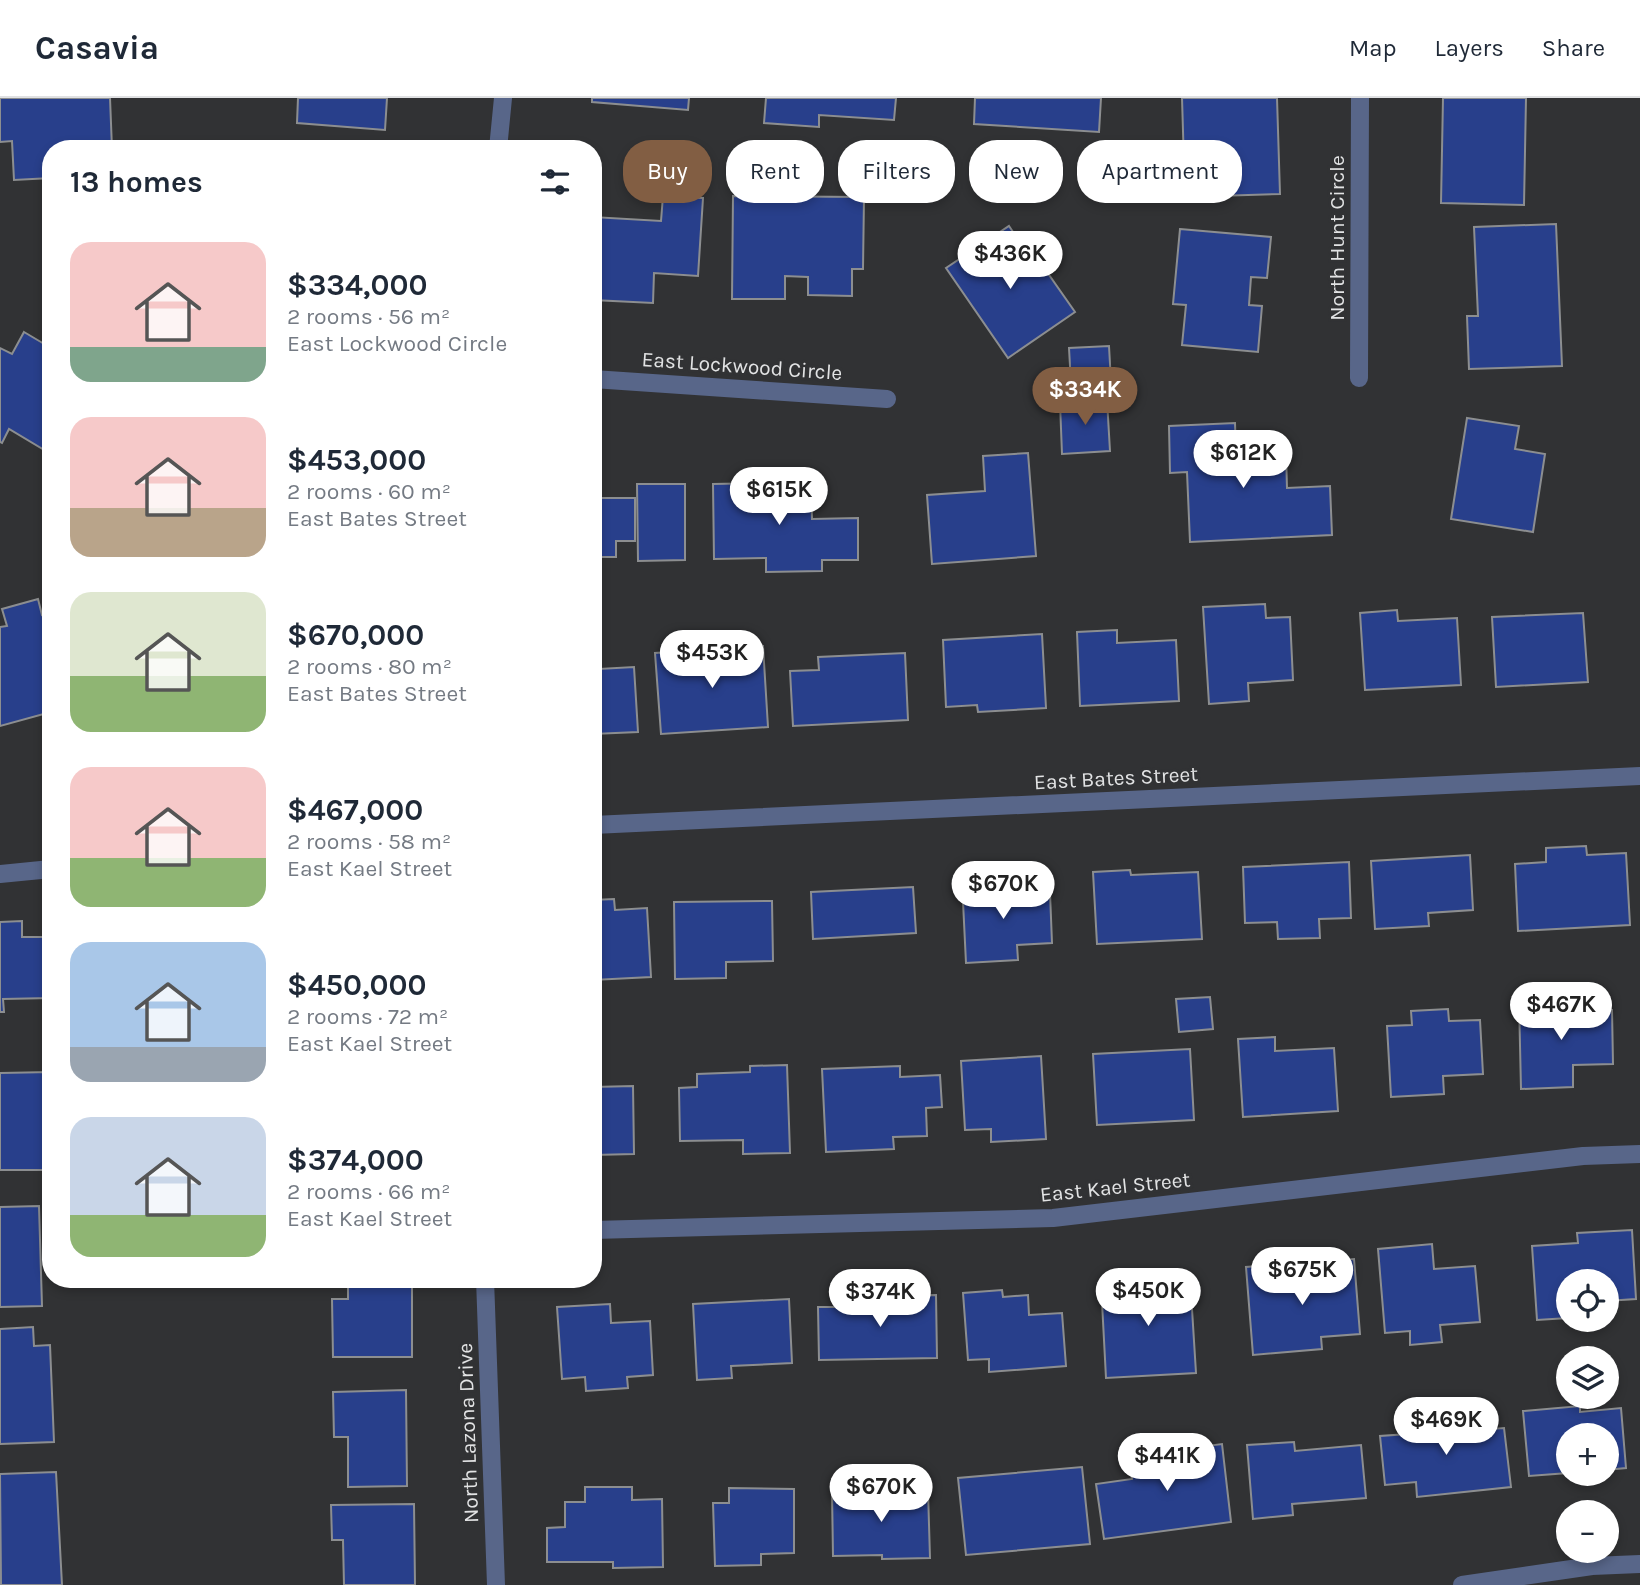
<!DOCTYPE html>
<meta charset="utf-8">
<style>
:root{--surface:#fff;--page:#f2f2f3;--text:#1f2937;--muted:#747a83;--line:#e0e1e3;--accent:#825e43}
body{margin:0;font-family:Karla,sans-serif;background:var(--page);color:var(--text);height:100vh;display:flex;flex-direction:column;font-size:26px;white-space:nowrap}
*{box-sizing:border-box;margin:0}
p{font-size:23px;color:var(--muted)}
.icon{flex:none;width:38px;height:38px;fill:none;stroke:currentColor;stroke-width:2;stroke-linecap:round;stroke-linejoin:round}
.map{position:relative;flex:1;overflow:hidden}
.sheet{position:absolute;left:42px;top:42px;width:560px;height:1148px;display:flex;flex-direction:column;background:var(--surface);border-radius:28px;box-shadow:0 4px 10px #0003}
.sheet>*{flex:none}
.top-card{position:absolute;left:623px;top:42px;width:665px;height:63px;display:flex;gap:14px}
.buttons{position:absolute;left:1556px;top:1171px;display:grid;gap:14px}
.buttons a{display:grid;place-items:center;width:63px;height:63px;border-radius:50%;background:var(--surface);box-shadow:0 4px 10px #0003;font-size:35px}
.price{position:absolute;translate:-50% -60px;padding:0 16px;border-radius:24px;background:#fff;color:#222;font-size:23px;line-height:46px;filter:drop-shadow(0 2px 4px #0008)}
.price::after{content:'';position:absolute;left:50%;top:42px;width:21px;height:16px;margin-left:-10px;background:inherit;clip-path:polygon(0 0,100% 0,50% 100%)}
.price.on{background:var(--accent);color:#fff}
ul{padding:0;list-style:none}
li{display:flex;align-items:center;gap:21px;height:175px;padding:0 28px}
li span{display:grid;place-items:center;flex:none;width:196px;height:140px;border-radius:21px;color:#555}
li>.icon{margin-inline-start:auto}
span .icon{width:84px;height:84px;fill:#fffc;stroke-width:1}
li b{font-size:30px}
h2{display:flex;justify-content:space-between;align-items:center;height:84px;padding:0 28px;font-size:30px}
.pill{padding:0 24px;border-radius:28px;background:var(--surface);box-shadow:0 4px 10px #0003;font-size:24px;line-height:63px}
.pill.on{background:var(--accent);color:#fff}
header{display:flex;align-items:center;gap:42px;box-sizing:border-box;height:98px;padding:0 35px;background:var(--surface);border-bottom:2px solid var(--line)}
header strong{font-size:33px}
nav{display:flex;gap:38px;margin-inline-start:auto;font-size:24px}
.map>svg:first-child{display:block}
</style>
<header>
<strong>Casavia</strong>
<nav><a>Map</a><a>Layers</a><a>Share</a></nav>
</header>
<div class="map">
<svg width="1640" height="1487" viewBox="0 0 1640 1487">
<rect width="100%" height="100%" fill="#313234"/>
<g fill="#283f8b" stroke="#8c8e90" stroke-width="2">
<polygon points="0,0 110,0 112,51 51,51 51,80 14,82 12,43 0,44"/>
<polygon points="298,0 387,0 385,32 297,25"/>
<polygon points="592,0 689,0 688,12 592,4"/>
<polygon points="766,0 896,0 894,22 819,17 819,29 764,25"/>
<polygon points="975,0 1101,0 1099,34 974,26"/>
<polygon points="1182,0 1277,0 1280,96 1185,99"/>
<polygon points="1443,0 1526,0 1524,107 1441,105"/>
<polygon points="663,98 703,100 698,178 654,175 653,205 593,202 593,119 661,123"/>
<polygon points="733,98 864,99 863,171 852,171 852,198 808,197 808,179 785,178 785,201 732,201"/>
<polygon points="1556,126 1562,268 1469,271 1467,218 1478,218 1474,129"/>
<polygon points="1009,128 1022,147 1026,144 1075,214 1008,260 946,170"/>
<polygon points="1180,131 1271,139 1267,180 1251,179 1249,207 1262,208 1258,254 1182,247 1186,207 1173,206"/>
<polygon points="24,234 51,250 51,356 9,331 2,345 0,344 0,250 12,256"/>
<polygon points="1109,248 1111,284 1071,286 1069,250"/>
<polygon points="1107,302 1110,353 1062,356 1060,305"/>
<polygon points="1467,320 1519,328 1515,351 1545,356 1533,434 1451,421"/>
<polygon points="1235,325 1236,357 1286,355 1287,390 1330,388 1332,437 1190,444 1187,374 1170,375 1169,328"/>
<polygon points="1028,355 1036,458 932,466 927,397 985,393 983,358"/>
<polygon points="811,384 812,421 858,420 858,462 822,462 822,473 766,474 766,460 714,461 713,386"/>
<polygon points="637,386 685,386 685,462 638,463"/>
<polygon points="593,400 635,400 635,443 616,443 616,459 593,459"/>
<polygon points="38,501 42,517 51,515 51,614 0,628 0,529 7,528 2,511"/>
<polygon points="1265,506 1266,520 1290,519 1293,582 1248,585 1249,603 1209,606 1203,509"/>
<polygon points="1397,512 1398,523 1457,520 1461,587 1365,592 1360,515"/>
<polygon points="1583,515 1588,584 1496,589 1492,519"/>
<polygon points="1117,532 1117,545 1176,542 1179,603 1080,608 1077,534"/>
<polygon points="1042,536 1046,610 978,614 977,607 946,609 943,542"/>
<polygon points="763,548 768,629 661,636 655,555"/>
<polygon points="905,555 908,622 793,628 790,573 819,572 818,559"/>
<polygon points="593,556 598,556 599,571 634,569 638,634 593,636"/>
<polygon points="1586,748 1587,757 1626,755 1630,827 1518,833 1515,766 1546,764 1546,750"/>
<polygon points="1470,757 1473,812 1428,815 1429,828 1375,831 1371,763"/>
<polygon points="1349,764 1351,820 1319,821 1320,840 1278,841 1277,824 1245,825 1243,769"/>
<polygon points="1130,772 1131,777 1198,774 1202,841 1097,846 1093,774"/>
<polygon points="1004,781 1005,797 1050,795 1052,845 1017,847 1018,862 966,865 962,783"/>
<polygon points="913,789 916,835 813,841 811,794"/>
<polygon points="614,801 615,812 647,810 651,879 593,882 593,802"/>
<polygon points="772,803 773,863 726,864 726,880 675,881 674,804"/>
<polygon points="22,823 22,839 51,839 51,900 3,901 4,914 0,914 0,824"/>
<polygon points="1210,899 1213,931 1179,934 1176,901"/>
<polygon points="1580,902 1581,913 1612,912 1613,966 1573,967 1573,989 1521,991 1519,903"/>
<polygon points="1448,911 1449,923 1480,922 1483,976 1443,978 1444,996 1391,999 1387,928 1412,927 1411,913"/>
<polygon points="1275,939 1275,953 1334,950 1338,1013 1243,1019 1238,941"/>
<polygon points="1190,951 1194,1022 1097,1027 1093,956"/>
<polygon points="1041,958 1046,1041 991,1044 991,1031 965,1032 961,963"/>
<polygon points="787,967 790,1055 743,1056 743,1042 680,1043 679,990 697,989 697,976 750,974 750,968"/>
<polygon points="900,968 900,979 940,977 942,1009 926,1010 927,1038 893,1039 894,1051 826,1054 822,971"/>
<polygon points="51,974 51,1072 0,1072 0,975"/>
<polygon points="633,988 634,1056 593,1057 593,989"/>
<polygon points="39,1108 42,1208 0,1209 0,1109"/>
<polygon points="1632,1132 1636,1201 1606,1203 1606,1183 1568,1183 1568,1220 1537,1222 1532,1148 1578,1145 1577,1135"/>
<polygon points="1432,1146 1434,1171 1475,1168 1480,1224 1440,1227 1442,1244 1410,1247 1410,1233 1385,1235 1378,1151"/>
<polygon points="1354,1161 1360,1236 1321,1239 1322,1251 1253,1257 1246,1169 1283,1166 1285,1183 1310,1181 1308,1165"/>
<polygon points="1190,1179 1196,1275 1106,1280 1101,1185"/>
<polygon points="348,1181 412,1181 412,1259 333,1259 332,1201 348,1201"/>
<polygon points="1002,1192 1003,1199 1028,1197 1029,1217 1062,1215 1066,1268 989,1274 989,1261 968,1262 963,1195"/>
<polygon points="936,1197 937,1260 819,1262 818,1209 858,1209 857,1198"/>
<polygon points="789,1201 792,1265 731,1268 732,1280 697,1282 693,1206"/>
<polygon points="610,1206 611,1225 650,1223 653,1277 627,1279 628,1290 586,1293 585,1279 562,1281 557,1209"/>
<polygon points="33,1229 34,1248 50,1247 54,1344 0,1346 0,1231"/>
<polygon points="406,1292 407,1388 348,1389 348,1339 334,1339 333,1294"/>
<polygon points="1580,1308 1580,1314 1621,1310 1626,1370 1606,1372 1606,1337 1568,1337 1568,1375 1529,1378 1523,1313"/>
<polygon points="1465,1315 1467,1333 1504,1330 1511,1389 1417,1399 1416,1384 1385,1387 1380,1338 1408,1336 1406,1321"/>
<polygon points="1294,1344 1295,1353 1361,1347 1366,1400 1292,1406 1293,1417 1253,1421 1247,1347"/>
<polygon points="1222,1346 1231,1424 1104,1441 1096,1386 1132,1381 1128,1358"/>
<polygon points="1082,1369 1090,1446 966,1457 958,1380"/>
<polygon points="56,1374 62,1487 1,1487 0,1376"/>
<polygon points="585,1389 632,1389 632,1402 662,1401 663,1469 613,1470 613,1464 547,1464 547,1430 565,1429 565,1404 585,1404"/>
<polygon points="729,1390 794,1391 794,1455 761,1456 761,1467 715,1468 713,1405 729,1405"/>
<polygon points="928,1393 930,1460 882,1461 882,1457 833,1458 832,1394"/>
<polygon points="414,1406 415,1487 344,1487 343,1442 332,1442 331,1407"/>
</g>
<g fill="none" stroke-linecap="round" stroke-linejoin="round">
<g stroke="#586689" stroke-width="18">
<polyline points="498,51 503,0"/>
<polyline points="1359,280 1360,0"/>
<polyline points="593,281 887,301"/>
<polyline points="593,727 1640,678"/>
<polyline points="0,776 51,771"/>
<polyline points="593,1132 1053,1120 1583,1058 1640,1056"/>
<polyline points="485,1181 496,1487"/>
<polyline points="1462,1487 1592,1468 1640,1466"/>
</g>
</g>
<g text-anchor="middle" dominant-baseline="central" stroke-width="6" stroke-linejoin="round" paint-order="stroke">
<g font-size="21" fill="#e2e3e4" stroke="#313234">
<text transform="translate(1337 140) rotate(-90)">North Hunt Circle</text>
<text transform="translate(742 268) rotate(4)">East Lockwood Circle</text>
<text transform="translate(1116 680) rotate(-3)">East Bates Street</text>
<text transform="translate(1115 1089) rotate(-6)">East Kael Street</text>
<text transform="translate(468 1335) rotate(-92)">North Lazona Drive</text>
</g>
</g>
</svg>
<div class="buttons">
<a><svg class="icon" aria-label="locate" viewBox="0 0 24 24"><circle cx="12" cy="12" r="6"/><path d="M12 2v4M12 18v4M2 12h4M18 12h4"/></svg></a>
<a><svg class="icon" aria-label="layers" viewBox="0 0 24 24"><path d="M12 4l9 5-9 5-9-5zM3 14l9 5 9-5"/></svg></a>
<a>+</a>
<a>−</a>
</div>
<b class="price" style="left:1010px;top:193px">$436K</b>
<b class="price on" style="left:1085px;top:329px">$334K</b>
<b class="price" style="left:1243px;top:392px">$612K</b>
<b class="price" style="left:779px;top:429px">$615K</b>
<b class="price" style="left:712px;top:592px">$453K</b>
<b class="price" style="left:1003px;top:823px">$670K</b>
<b class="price" style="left:1561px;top:944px">$467K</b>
<b class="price" style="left:1302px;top:1209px">$675K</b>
<b class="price" style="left:1148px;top:1230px">$450K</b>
<b class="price" style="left:880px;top:1231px">$374K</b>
<b class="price" style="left:1446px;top:1359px">$469K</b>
<b class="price" style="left:1167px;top:1395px">$441K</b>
<b class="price" style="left:881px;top:1426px">$670K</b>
<div class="top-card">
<a class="pill on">Buy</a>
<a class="pill">Rent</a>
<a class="pill">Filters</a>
<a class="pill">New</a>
<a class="pill">Apartment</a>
</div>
<section class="sheet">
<h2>13 homes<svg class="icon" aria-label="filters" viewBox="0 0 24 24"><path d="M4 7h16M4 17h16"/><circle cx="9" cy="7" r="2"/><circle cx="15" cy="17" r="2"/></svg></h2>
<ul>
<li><span style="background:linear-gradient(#f6c9c9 75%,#7fa58c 0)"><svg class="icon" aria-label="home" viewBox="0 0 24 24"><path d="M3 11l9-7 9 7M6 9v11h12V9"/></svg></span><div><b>$334,000</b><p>2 rooms · 56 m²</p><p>East Lockwood Circle</p></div></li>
<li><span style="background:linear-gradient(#f6c9c9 65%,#b9a48a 0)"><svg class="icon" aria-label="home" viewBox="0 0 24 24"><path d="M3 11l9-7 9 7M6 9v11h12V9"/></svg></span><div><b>$453,000</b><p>2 rooms · 60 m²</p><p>East Bates Street</p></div></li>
<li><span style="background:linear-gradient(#dfe7d0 60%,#8fb573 0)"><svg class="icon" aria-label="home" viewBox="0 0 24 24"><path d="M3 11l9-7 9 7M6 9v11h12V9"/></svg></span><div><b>$670,000</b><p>2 rooms · 80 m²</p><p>East Bates Street</p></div></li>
<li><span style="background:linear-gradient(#f6c9c9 65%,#8fb573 0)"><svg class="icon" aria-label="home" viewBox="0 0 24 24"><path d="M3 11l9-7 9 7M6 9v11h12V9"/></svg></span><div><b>$467,000</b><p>2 rooms · 58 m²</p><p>East Kael Street</p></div></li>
<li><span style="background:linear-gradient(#a9c7e8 75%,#9aa5b1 0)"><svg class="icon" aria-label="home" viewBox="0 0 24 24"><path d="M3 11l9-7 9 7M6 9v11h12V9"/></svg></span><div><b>$450,000</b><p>2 rooms · 72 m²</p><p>East Kael Street</p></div></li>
<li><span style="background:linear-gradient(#c9d6e8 70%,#8fb573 0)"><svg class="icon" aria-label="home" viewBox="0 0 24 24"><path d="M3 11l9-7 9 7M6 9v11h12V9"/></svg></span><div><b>$374,000</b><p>2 rooms · 66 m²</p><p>East Kael Street</p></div></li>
</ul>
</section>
</div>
